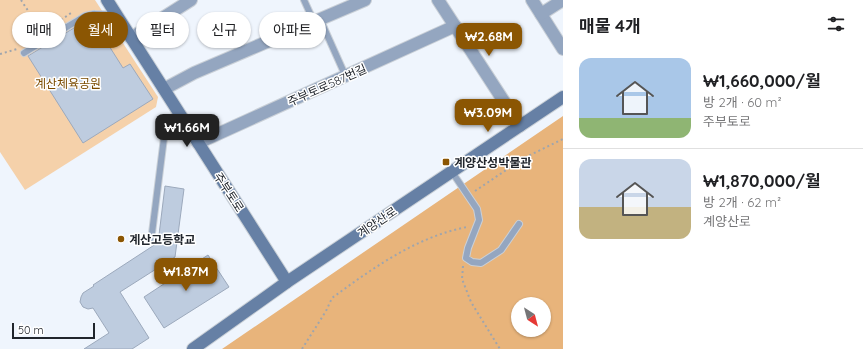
<!DOCTYPE html>
<html lang="ko">
<meta charset="utf-8">
<style>
:root{--surface:#fff;--page:#f2f2f2;--text:#202124;--muted:#757577;--line:#e0e0e0;--accent:#8b5603}
body{margin:0;font-family:Quicksand,"Noto Sans KR",sans-serif;background:var(--page);color:var(--text);height:100vh;display:flex;flex-direction:column;font-size:15px;white-space:nowrap}
*{box-sizing:border-box;margin:0}
p{font-size:13px;color:var(--muted)}
.icon{flex:none;width:22px;height:22px;fill:none;stroke:currentColor;stroke-width:2;stroke-linecap:round;stroke-linejoin:round}
.map{position:relative;flex:1;overflow:hidden}
.drawer{display:flex;flex-direction:column;background:var(--surface);width:300px}
.drawer>*{flex:none}
.banner{position:absolute;left:12px;top:12px;width:380px;height:36px;display:flex;gap:8px}
.needle{width:26px;rotate:144deg}
.controls{position:absolute;left:511px;top:297px;display:grid;gap:8px}
.controls a{display:grid;place-items:center;width:40px;height:40px;border-radius:50%;background:var(--surface);box-shadow:0 1px 3px #0004;font-size:20px}
.scale{position:absolute;left:12px;bottom:10px;width:83px;box-sizing:border-box;padding-left:4px;border:2px solid #20252c;border-top:0;font-size:11px;line-height:14px;white-space:nowrap;color:#20252c;-webkit-text-stroke:3px #fff;paint-order:stroke}
.price{position:absolute;translate:-50% -34px;padding:0 9px;border-radius:8px;background:var(--accent);color:#fff;font-size:13px;line-height:26px;filter:drop-shadow(0 1px 2px #0008)}
.price::after{content:'';position:absolute;left:50%;top:24px;width:12px;height:9px;margin-left:-6px;background:inherit;clip-path:polygon(0 0,100% 0,50% 100%)}
.price.on{background:#222;color:#fff}
ul{padding:0;list-style:none}
li{display:flex;align-items:center;gap:12px;height:100px;padding:0 16px}
li+li{border-top:1px solid var(--line)}
li span{display:grid;place-items:center;flex:none;width:112px;height:80px;border-radius:12px;color:#555}
li>.icon{margin-inline-start:auto}
span .icon{width:48px;height:48px;fill:#fffc;stroke-width:1}
li b{font-size:17px}
h2{display:flex;justify-content:space-between;align-items:center;height:48px;padding:0 16px;font-size:17px}
.pill{padding:0 14px;border-radius:18px;background:var(--surface);box-shadow:0 1px 3px #0004;font-size:14px;line-height:36px}
.pill.on{background:var(--accent);color:#fff}
main{display:flex;flex:1;min-height:0}
.map>svg:first-child{display:block}
</style>
<main>
<div class="map">
<svg width="563" height="349" viewBox="0 0 563 349">
<rect width="100%" height="100%" fill="#eff5fd"/>
<polygon fill="#f5d1aa" points="0,0 95,0 158,97 156,107 25,190 0,152"/>
<path fill="#e8b47b" fill-rule="evenodd" d="M563,116V349H222ZM518,304H544V330H518Z"/>
<g fill="#beccdf" stroke="#9ca9bc">
<polygon points="92,19 123,68 130,64 153,99 83,143 28,56 87,20"/>
<polygon points="165,186 184,189 175,257 120,292 149,338 132,349 84,349 109,333 93,308 88,309 83,307 80,302 81,297 83,293 94,286 93,285 162,240 159,235"/>
<polygon points="208,255 229,287 164,328 144,297"/>
</g>
<g fill="none" stroke-linecap="round" stroke-linejoin="round">
<defs>
<g id="lane">
<polyline points="304,0 314,22"/>
<polyline points="94,14 111,41"/>
<polyline points="320,19 346,77"/>
<polyline points="24,53 85,16 94,14 116,15"/>
<polyline points="452,172 477,209 479,220 468,248 466,258 472,262 481,263 501,250 519,224"/>
<polyline points="151,241 166,122 179,113"/>
</g>
<g id="street">
<polyline points="438,0 520,126"/>
<polyline points="532,0 563,49"/>
<polyline points="541,14 563,0"/>
<polyline points="131,38 191,0"/>
<polyline points="164,89 194,73 365,0"/>
<polyline points="198,143 455,26"/>
</g>
<g id="secondary">
<polyline points="107,0 287,282"/>
<polyline points="193,349 287,282 563,97"/>
</g>
</defs>
<use href="#lane" stroke="#cad0d7" stroke-width="8"/>
<use href="#street" stroke="#cad0d7" stroke-width="14"/>
<use href="#secondary" stroke="#cad0d7" stroke-width="14"/>
<g stroke="#9fa5ad" stroke-width="2" stroke-dasharray="2 3" stroke-linecap="butt">
<polyline points="21,0 42,32"/>
<polyline points="61,20 71,13"/>
<polyline points="0,54 17,49"/>
<polyline points="475,191 524,158 563,139"/>
<polyline points="463,266 462,279 471,302 500,349"/>
<path d="M302,349L326,311L332,298C373,268 416,237 467,227"/>
</g>
<use href="#lane" stroke="#94a6c0" stroke-width="6"/>
<use href="#street" stroke="#94a6c0" stroke-width="12"/>
<use href="#secondary" stroke="#6680a5" stroke-width="12"/>
</g>
<g fill="#8b5603" stroke="#fff" stroke-width="1.5">
<rect x="442" y="158" width="8" height="8" rx="2"/>
<circle cx="121" cy="239" r="4"/>
</g>
<g text-anchor="middle" dominant-baseline="central" stroke-width="3" stroke-linejoin="round" paint-order="stroke">
<g font-size="12" fill="#7a4b00" stroke="#fff">
<text x="68" y="83">계산체육공원</text>
</g>
<g font-size="12" fill="#20252c" stroke="#fff">
<text transform="translate(327 85) rotate(-24)">주부토로587번길</text>
<text transform="translate(229 192) rotate(57)">주부토로</text>
<text transform="translate(377 222) rotate(-34)">계양산로</text>
</g>
<g font-size="12" font-weight="bold" fill="#20252c" stroke="#fff" text-anchor="start">
<text x="454" y="162">계양산성박물관</text>
<text x="129" y="239">계산고등학교</text>
</g>
</g>
</svg>
<div class="controls">
<a><svg class="needle" viewBox="-14 -14 28 28"><path d="M0-13l5 13h-10z" fill="#e53935"/><path d="M0 13l5-13h-10z" fill="#757577"/></svg></a>
</div>
<div class="scale">50 m</div>
<b class="price" style="left:489px;top:57px">₩2.68M</b>
<b class="price" style="left:488px;top:133px">₩3.09M</b>
<b class="price on" style="left:187px;top:148px">₩1.66M</b>
<b class="price" style="left:186px;top:292px">₩1.87M</b>
<div class="banner">
<a class="pill">매매</a>
<a class="pill on">월세</a>
<a class="pill">필터</a>
<a class="pill">신규</a>
<a class="pill">아파트</a>
</div>
</div>
<section class="drawer">
<h2>매물 4개<svg class="icon" aria-label="filters" viewBox="0 0 24 24"><path d="M4 7h16M4 17h16"/><circle cx="9" cy="7" r="2"/><circle cx="15" cy="17" r="2"/></svg></h2>
<ul>
<li><span style="background:linear-gradient(#a9c7e8 75%,#8fb573 0)"><svg class="icon" aria-label="home" viewBox="0 0 24 24"><path d="M3 11l9-7 9 7M6 9v11h12V9"/></svg></span><div><b>₩1,660,000/월</b><p>방 2개 · 60 m²</p><p>주부토로</p></div></li>
<li><span style="background:linear-gradient(#c9d6e8 60%,#c2b280 0)"><svg class="icon" aria-label="home" viewBox="0 0 24 24"><path d="M3 11l9-7 9 7M6 9v11h12V9"/></svg></span><div><b>₩1,870,000/월</b><p>방 2개 · 62 m²</p><p>계양산로</p></div></li>
</ul>
</section>
</main>
